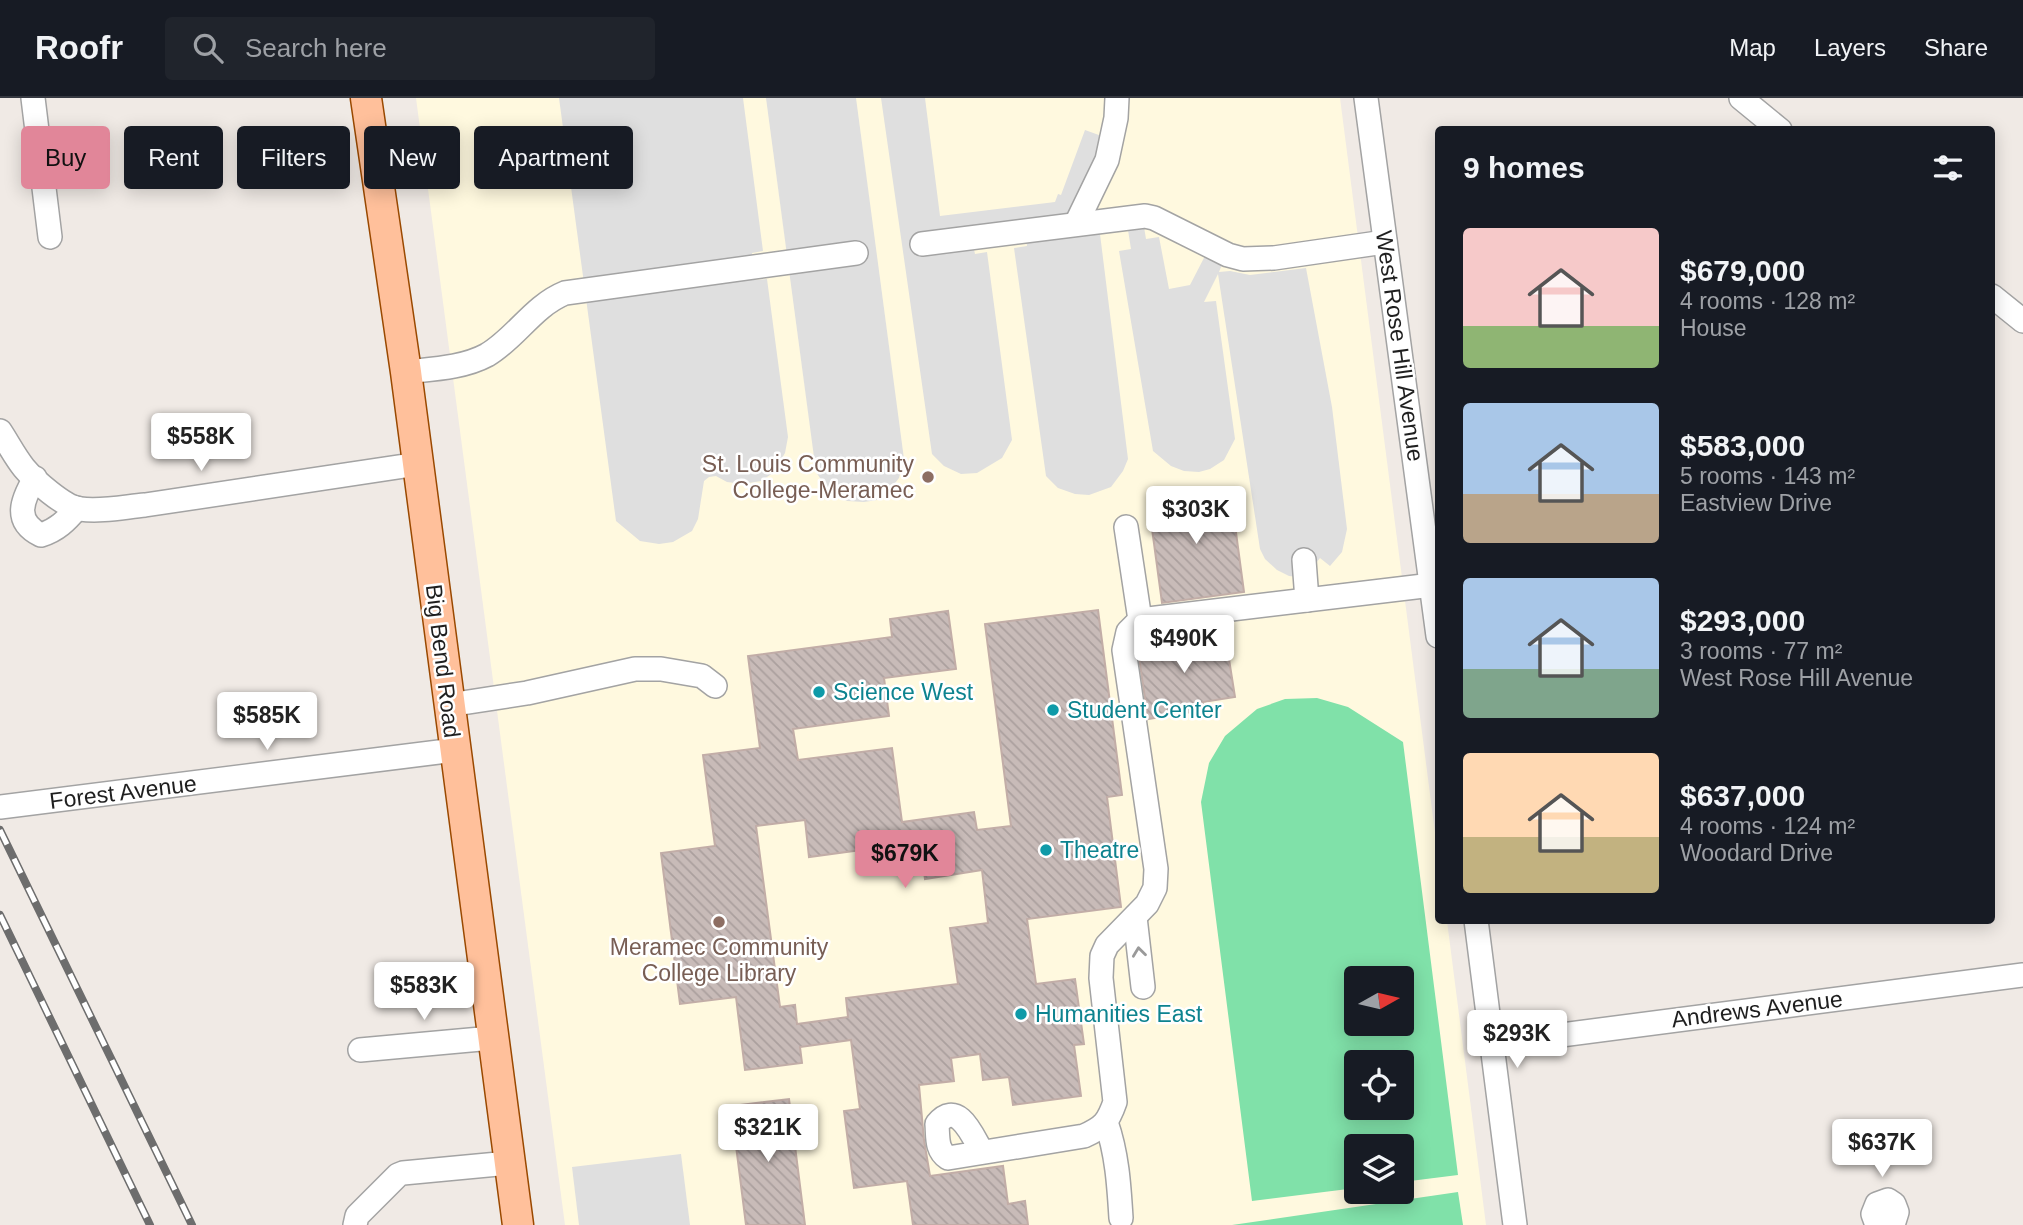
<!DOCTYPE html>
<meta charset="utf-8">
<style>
:root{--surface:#171b24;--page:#20242c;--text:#f1f3f6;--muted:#9ea1a6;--line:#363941;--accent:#e18699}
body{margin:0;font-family:Arial,sans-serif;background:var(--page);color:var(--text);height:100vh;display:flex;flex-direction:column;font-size:26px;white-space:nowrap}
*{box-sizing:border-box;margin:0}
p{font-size:23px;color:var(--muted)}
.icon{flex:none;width:38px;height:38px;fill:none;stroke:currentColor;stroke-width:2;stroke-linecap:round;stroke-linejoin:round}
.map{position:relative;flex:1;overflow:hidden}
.details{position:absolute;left:1435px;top:28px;width:560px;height:798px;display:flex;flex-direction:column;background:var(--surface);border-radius:7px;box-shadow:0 4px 18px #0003}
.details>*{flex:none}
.hud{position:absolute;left:21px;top:28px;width:665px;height:63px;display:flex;gap:14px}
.needle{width:46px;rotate:82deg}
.buttons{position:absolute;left:1344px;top:868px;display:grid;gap:14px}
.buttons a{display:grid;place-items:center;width:70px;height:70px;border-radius:7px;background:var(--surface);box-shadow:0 4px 18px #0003;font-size:35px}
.price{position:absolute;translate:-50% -60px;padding:0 16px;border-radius:7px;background:#fff;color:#222;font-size:23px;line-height:46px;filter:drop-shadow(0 2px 4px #0008)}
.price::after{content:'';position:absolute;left:50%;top:42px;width:21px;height:16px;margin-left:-10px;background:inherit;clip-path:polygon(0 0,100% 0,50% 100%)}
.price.selected{background:var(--accent);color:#111}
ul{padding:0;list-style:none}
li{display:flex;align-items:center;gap:21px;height:175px;padding:0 28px}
li span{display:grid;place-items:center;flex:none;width:196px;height:140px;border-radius:7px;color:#555}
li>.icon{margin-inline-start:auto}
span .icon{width:84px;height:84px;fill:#fffc;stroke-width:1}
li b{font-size:30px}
h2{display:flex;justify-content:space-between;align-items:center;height:84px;padding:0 28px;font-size:30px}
.chip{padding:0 24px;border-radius:7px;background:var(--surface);box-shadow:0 4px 18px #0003;font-size:24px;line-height:63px}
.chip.selected{background:var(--accent);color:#111}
header{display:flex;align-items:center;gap:42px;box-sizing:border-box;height:98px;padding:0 35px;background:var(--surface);border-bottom:2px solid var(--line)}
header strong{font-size:33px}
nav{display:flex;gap:38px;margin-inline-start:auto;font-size:24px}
.search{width:490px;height:63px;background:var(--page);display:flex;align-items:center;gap:18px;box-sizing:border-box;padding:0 24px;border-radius:7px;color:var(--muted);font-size:26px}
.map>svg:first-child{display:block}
</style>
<header>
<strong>Roofr</strong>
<div class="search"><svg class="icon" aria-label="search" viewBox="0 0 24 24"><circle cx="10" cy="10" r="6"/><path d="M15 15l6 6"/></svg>Search here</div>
<nav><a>Map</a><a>Layers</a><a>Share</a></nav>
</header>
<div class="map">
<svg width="2023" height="1127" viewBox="0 0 2023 1127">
<defs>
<pattern id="building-back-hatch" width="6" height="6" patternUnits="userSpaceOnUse" patternTransform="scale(1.75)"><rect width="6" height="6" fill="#c8bbb8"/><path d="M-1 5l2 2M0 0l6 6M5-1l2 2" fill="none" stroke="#aba09e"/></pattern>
</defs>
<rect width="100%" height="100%" fill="#f0eae5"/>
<path fill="#fff9df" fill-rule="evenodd" d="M416,0H1340L1438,758V822L1447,823L1486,1127H565ZM1356,880H1402V926H1356ZM1356,964H1402V1010H1356ZM1356,1048H1402V1094H1356Z"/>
<g fill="#80e1a9" fill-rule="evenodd">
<path d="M1317,600L1348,609L1403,644L1458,1077L1402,1084V1048H1356V1090L1252,1103L1201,704L1209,665L1225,638L1257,611L1285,601ZM1356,880H1402V926H1356ZM1356,964H1402V1010H1356Z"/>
<polygon points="1458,1094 1463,1127 1232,1127"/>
</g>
<g fill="#dfdfdf">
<polygon points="559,0 743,0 763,153 752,155 755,182 767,181 788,339 785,355 773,375 761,383 743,386 727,384 716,378 709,379 704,383 698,421 692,433 673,444 659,446 640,443 616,423"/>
<polygon points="766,0 856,0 904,361 899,380 888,394 877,402 864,404 847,403 826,389 816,374"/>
<polygon points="881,0 925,0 940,118 1055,104 1058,96 1061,97 1085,32 1121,45 1095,102 1098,131 1087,133 1088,137 1100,136 1128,361 1123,373 1111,389 1089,397 1075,396 1058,390 1046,378 1014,150 1027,148 1026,140 973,147 975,156 987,154 1012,342 1002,360 977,375 961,376 944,368 932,356"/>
<polygon points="1144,129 1146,141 1159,139 1169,191 1190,187 1206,156 1223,164 1219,174 1230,173 1250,177 1306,170 1332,309 1347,431 1342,454 1330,468 1320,460 1309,474 1299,479 1289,478 1277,472 1265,461 1260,451 1218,176 1204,204 1216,203 1235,341 1224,362 1210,371 1199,374 1184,373 1171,368 1153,353 1119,153 1131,151 1128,132"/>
<polygon points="681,1056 690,1127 579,1127 572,1069"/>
</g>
<g fill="url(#building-back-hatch)" stroke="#c2ada7" stroke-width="2" fill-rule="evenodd">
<polygon points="1230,390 1244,494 1162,505 1148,401"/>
<path d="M1098,512L1122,697L1107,699L1121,809L1027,821L1036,886L1075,881L1084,946L1074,947L1081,998L1013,1007L1009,979L983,982L980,956L951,960L954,983L919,987L924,1042L930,1078L1003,1068L1008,1106L1025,1103L1028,1127H913L907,1083L854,1090L844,1013L860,1011L851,942L800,949L802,965L745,972L736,899L680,906L661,755L715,748L703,657L760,650L748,558L892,539L890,521L948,513L956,571L884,580L889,618L793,631L798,662L892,650L902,724L974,714L977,732L1011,728L985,526ZM805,722L809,759L920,744L925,781L982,772L988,825L950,830L958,886L846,900L848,919L797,926L795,907L780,909L756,728Z"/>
<polygon points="1195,536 1197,546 1226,542 1235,599 1203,604 1204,612 1148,621 1138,553 1140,544"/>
<polygon points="789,1001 805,1127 746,1127 731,1008"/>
</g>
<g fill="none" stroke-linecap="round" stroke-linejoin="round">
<defs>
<g id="minor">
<polyline points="33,0 50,139"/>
<polyline points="1366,0 1438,538"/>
<polyline points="1741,0 1780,32"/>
<polyline points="1076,126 1107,62 1116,20 1117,0"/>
<polyline points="922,146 1145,118 1154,120 1228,157 1243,161 1274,160 1385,144"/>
<polyline points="1992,198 2023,223"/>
<path d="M406,274C432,271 463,270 487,257C516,240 533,208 565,195L856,155"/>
<path d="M0,333C8,345 15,359 24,370C34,382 64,409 80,411C101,414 124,409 145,407L418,366"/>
<path d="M35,380C22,402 13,423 41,437C57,432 66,423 77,410"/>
<polyline points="1304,462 1307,502"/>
<polyline points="1140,522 1432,487"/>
<polyline points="449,607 527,595 635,571 661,571 702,578 715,588"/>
<polyline points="0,709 455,652"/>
<polyline points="1135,819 1143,889"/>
<polyline points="1476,822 1515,1127"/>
<polyline points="1492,946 2023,877"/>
<polyline points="360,952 492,940"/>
<path d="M1106,1024C1117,1055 1119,1087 1121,1120"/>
<path d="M982,1054C973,1039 958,1000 937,1026C938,1039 936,1052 948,1060L1084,1038C1104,1029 1108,1024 1115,1004L1101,880L1102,858L1107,847L1147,806L1155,790L1156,771L1124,552L1128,534L1140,522L1126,429"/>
<polyline points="355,1127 357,1118 398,1077 403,1075 509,1065"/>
<polyline points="1877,1127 1873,1116 1877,1106 1888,1102 1894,1106 1897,1114 1893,1127"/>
</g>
<polyline id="major" points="366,0 406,274 518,1127"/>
</defs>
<use href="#minor" stroke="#a3a3a3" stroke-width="26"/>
<use href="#major" stroke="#9a4900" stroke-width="33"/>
<use href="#minor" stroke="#fff" stroke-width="23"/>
<use href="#major" stroke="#ffc09b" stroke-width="30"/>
<defs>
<g id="rail">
<polyline points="0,732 192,1127"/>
<polyline points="0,817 150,1127"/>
</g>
</defs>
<use href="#rail" stroke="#6d6d6d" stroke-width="8"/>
<use href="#rail" stroke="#fff" stroke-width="5" stroke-dasharray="16" stroke-linecap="butt"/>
</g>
<defs><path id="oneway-chevron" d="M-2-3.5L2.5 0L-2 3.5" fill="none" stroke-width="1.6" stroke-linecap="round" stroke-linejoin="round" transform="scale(1.75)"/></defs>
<use stroke="#9a9a9a" href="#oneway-chevron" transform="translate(1139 854) rotate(-97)"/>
<g fill="#8d6e63" stroke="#fff" stroke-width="2.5">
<circle cx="928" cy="379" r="7"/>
<circle cx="719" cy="824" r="7"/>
</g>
<g fill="#0f9aa8" stroke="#fff" stroke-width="2.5">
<circle cx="819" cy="594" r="7"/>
<circle cx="1053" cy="612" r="7"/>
<circle cx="1046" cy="752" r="7"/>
<circle cx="1021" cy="916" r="7"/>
</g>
<g text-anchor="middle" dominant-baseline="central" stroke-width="5" stroke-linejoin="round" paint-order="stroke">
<g font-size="23" fill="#1f1f1f" stroke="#fff">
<text transform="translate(1400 248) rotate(82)">West Rose Hill Avenue</text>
<text transform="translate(443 563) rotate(83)">Big Bend Road</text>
<text transform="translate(123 694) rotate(-7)">Forest Avenue</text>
<text transform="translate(1757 911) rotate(-7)">Andrews Avenue</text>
</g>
<g font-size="23" fill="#785e54" stroke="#fff" text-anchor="end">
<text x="914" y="366">St. Louis Community<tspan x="914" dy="26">College-Meramec</tspan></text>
<text x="719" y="849" text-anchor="middle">Meramec Community<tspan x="719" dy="26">College Library</tspan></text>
</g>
<g font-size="23" fill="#0d838f" stroke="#fff" text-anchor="start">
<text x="833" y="594">Science West</text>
<text x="1067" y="612">Student Center</text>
<text x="1060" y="752">Theatre</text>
<text x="1035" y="916">Humanities East</text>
</g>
</g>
</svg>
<div class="buttons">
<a><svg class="needle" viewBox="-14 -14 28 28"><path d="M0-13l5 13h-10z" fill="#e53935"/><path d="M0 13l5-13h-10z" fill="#9ea1a6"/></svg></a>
<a><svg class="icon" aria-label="locate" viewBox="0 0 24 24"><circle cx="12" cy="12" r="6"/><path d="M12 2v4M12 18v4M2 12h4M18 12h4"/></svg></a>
<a><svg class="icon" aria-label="layers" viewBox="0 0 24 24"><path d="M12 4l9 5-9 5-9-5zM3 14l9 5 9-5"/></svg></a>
</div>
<b class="price" style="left:201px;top:375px">$558K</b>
<b class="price" style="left:1196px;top:448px">$303K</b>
<b class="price" style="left:1184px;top:577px">$490K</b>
<b class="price" style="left:267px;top:654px">$585K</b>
<b class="price selected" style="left:905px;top:792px">$679K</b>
<b class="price" style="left:424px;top:924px">$583K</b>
<b class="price" style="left:1517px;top:972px">$293K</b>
<b class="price" style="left:768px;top:1066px">$321K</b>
<b class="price" style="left:1882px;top:1081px">$637K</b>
<div class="hud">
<a class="chip selected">Buy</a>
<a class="chip">Rent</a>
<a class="chip">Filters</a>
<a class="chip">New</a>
<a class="chip">Apartment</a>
</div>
<section class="details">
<h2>9 homes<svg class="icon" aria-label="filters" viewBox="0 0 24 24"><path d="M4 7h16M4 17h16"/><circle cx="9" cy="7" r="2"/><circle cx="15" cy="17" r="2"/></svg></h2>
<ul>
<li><span style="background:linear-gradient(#f6c9c9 70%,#8fb573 0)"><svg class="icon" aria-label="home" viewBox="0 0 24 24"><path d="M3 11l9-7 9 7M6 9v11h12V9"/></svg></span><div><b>$679,000</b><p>4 rooms · 128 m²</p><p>House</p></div></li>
<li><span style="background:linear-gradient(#a9c7e8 65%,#b9a48a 0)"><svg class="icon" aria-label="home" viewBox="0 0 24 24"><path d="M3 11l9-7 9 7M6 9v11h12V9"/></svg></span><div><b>$583,000</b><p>5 rooms · 143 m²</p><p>Eastview Drive</p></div></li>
<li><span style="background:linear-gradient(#a9c7e8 65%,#7fa58c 0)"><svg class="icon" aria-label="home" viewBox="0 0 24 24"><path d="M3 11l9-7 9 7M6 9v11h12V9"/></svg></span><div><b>$293,000</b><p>3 rooms · 77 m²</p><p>West Rose Hill Avenue</p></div></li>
<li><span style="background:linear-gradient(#ffd9b3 60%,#c2b280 0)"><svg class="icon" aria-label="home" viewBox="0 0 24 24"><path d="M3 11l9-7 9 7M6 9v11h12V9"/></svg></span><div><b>$637,000</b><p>4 rooms · 124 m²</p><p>Woodard Drive</p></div></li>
</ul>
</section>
</div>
